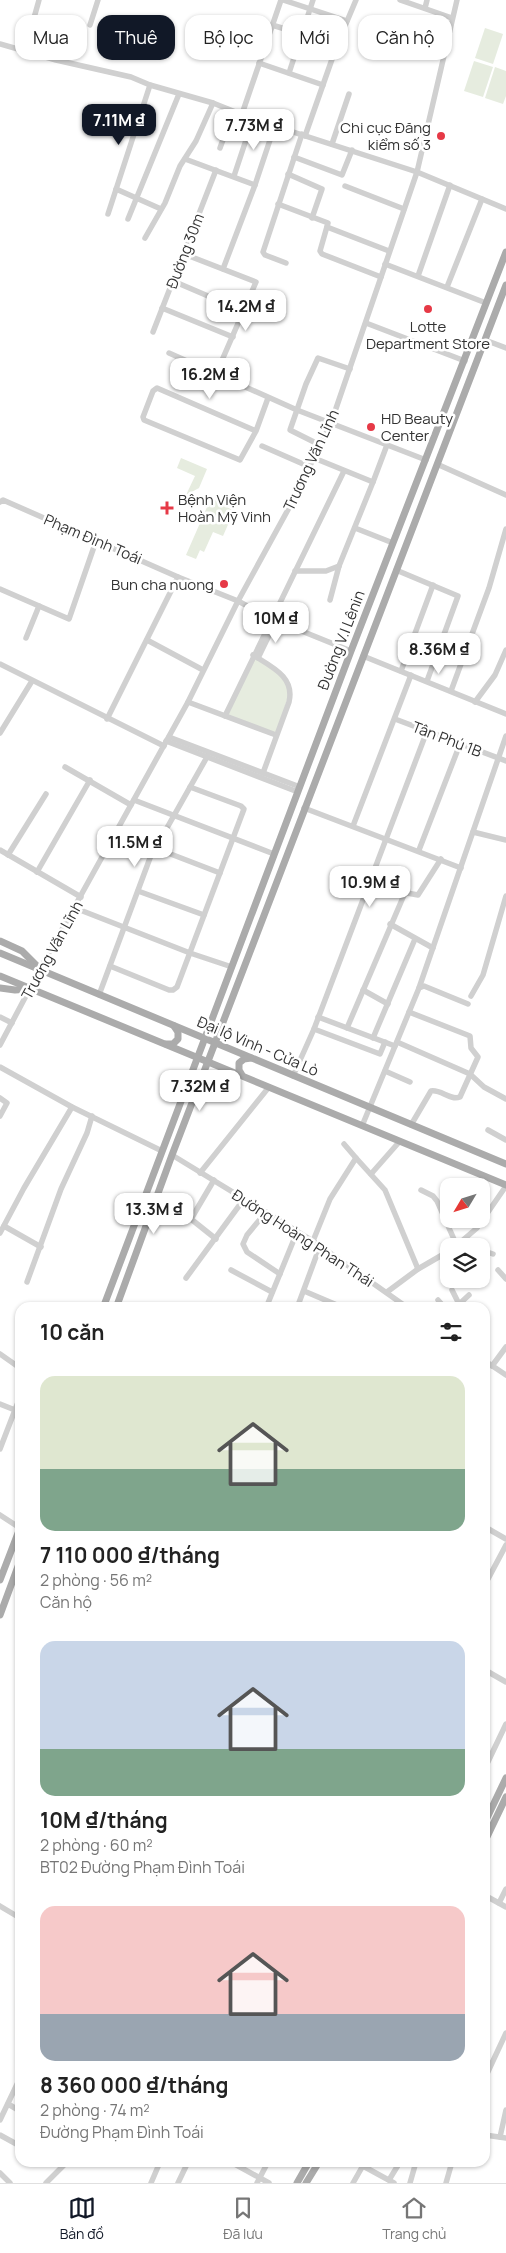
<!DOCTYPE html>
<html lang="vi">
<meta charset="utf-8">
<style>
:root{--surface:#fff;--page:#f2f2f2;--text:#222;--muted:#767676;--line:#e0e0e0;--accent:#111827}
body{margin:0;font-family:Manrope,sans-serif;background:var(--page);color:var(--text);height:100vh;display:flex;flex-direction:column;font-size:19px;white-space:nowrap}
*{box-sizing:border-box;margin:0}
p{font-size:16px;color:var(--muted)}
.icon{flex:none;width:28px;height:28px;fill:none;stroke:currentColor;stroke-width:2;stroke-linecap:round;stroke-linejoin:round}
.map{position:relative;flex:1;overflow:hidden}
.details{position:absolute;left:15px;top:1302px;width:475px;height:865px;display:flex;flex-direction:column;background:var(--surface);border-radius:15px;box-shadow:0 1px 4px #0004}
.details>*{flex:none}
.top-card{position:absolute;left:15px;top:15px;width:476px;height:45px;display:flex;gap:10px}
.needle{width:32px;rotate:232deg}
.buttons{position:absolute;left:440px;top:1178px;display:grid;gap:10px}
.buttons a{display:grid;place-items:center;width:50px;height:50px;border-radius:10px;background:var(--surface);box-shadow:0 1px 4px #0004;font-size:25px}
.price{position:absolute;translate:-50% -42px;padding:0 11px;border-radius:10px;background:#fff;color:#222;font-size:16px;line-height:32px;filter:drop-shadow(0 1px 2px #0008)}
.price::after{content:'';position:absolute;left:50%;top:30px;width:15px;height:11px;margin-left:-8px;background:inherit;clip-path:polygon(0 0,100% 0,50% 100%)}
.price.current{background:var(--accent);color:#fff}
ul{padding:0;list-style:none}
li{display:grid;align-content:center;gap:10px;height:265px;padding:0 25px}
li span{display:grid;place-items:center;height:155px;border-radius:15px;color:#555}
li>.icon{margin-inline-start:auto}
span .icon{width:90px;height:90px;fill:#fffc;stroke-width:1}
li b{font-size:21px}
h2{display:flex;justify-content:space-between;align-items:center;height:60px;padding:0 25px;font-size:21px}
.pill{padding:0 18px;border-radius:15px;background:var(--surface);box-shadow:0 1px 4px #0004;font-size:18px;line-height:45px}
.pill.current{background:var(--accent);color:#fff}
.tabs{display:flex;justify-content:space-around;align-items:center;height:70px;border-top:1px solid var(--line);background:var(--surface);font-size:14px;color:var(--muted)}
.tabs a{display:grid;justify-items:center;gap:2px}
.tabs .current{color:var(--accent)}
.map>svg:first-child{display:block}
</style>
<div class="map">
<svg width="506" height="2183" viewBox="0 0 506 2183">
<rect width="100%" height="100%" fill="#fff"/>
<g fill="#e6ecdf">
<polygon points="485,28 503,34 493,64 475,58"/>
<polygon points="474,61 493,67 483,97 464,91"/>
<polygon points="495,67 506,71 506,96 503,104 485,98"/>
<polygon points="181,458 207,469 199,488 186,495 195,476 177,468"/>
<polygon points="211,498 234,511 223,536 213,532 204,552 200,550 196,559 186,555"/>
<polygon points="253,656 279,672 290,690 276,735 225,716"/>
</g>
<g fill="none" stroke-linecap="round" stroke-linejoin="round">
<g stroke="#d0d0d0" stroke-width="5.5">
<polyline points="283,0 347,21"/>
<polyline points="400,0 452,18"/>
<polyline points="425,8 427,0"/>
<polyline points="90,25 98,0"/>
<polyline points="272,25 337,45"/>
<polyline points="0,44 56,60 131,77 150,85 213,103 253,119 417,172 506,209"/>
<polyline points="25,50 39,0"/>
<polyline points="259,63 323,85"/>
<polyline points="289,73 313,0"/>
<polyline points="242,114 281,0"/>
<polyline points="305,136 337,45 356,0"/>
<polyline points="332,144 349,94"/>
<polyline points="220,148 233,112"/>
<polyline points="294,157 342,175 352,150"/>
<polyline points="185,159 255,185"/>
<polyline points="288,174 322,189 312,218"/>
<polyline points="234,176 253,119"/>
<polyline points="345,186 404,209"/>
<polyline points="116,189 161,209"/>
<polyline points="278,204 328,223 320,251 322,254 381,277"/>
<polyline points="108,214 150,85"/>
<polyline points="128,219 179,94"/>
<polyline points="327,227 389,251"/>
<polyline points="145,238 165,203 180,166 196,141 213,103"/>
<polyline points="184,254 256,282 216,374"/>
<polyline points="286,263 265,255 263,252 302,134"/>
<polyline points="385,264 486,303"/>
<polyline points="223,269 255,185 275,125"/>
<polyline points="418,276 450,185"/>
<polyline points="173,281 243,311"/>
<polyline points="447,287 482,199"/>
<polyline points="162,308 233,337"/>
<polyline points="366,323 465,361"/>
<polyline points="153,332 216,170"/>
<polyline points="485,340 506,348"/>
<polyline points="169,353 297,410 426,460"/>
<polyline points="256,431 157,388 153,391 143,417 144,420 240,460 256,431 268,398"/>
<polyline points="320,445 290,430 306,384 318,358 350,369"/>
<polyline points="262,446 310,467"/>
<polyline points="314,458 373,482 339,566 330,600"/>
<polyline points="439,465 506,495"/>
<polyline points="373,482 387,445"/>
<polyline points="0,502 3,500 178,577 238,601 272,619 351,651"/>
<polyline points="355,528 393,543"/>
<polyline points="396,570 458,596 427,681"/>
<polyline points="295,571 326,571 339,566"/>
<polyline points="0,589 69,619 96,541"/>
<polyline points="26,638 39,606"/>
<polyline points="147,640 203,670"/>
<path d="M253,655C272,667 295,677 289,702L263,773"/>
<polyline points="363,656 506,714"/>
<polyline points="258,658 276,621"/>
<polyline points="0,664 164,746"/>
<polyline points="401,671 433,585"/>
<polyline points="451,691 489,588 506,529"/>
<polyline points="188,702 276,735"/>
<polyline points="475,702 495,675 506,650"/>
<polyline points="225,716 344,471"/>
<polyline points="107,719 178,577"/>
<polyline points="395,719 506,761"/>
<polyline points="0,733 32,681"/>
<polyline points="169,737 300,787"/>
<polyline points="166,741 298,792"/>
<polyline points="65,767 131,805"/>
<polyline points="134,800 274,854"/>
<polyline points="304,808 461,868"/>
<polyline points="353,826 411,675"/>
<polyline points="473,832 506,840"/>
<polyline points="155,848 220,873"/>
<polyline points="0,850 81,897"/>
<polyline points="419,850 460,744"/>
<polyline points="8,855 46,794"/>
<polyline points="37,872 90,780"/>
<polyline points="138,891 204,915"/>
<polyline points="75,908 190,953 232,967"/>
<polyline points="390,924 433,948"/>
<polyline points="110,966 169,990 173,990 177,987 244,809 241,806 190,787"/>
<polyline points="419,988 506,736"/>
<polyline points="363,990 388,1004"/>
<polyline points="99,995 150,858 207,757"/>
<polyline points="471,996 483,975 506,896"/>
<path d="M409,1012L470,1036L471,1048L478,1057L460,1097C450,1101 441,1089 431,1091L411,1125"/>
<polyline points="0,1017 12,1023"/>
<polyline points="318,1017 395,1046"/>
<polyline points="347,1028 404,895 407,893 418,895 441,859"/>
<polyline points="314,1029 380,1054 385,1042"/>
<polyline points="373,1038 415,939"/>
<polyline points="397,1042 470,1074 484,1087 506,1099"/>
<polyline points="0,1045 45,960 188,702 238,601 290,506 331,423 417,172 457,0"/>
<polyline points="0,1067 72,1107 162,1151"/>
<polyline points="385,1071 410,1082"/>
<polyline points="293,1076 314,1029 427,731"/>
<polyline points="0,1098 7,1103 0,1116"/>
<polyline points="362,1126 419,988 424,986 468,1004"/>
<polyline points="488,1130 506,1140"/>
<polyline points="344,1144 356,1158"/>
<polyline points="172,1155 313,1241 408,1308"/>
<polyline points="200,1173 269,1087"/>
<polyline points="371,1174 400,1141"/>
<polyline points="214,1180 191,1219 216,1239"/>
<polyline points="421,1190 433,1196 437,1201 457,1246"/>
<polyline points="266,1212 247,1235 243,1244 247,1252 280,1274"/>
<polyline points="4,1226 41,1247"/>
<polyline points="0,1233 24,1188 72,1107"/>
<polyline points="313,1241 330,1199 356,1158 385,1190 418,1269"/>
<polyline points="461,1242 472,1246"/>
<polyline points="456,1246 477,1228 506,1186"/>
<polyline points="481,1250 493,1254"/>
<polyline points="231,1270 272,1292"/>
<polyline points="498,1270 506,1279"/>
<polyline points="186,1278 244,1199"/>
<polyline points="27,1282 61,1189 87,1133 92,1116"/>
<polyline points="452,1290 459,1304"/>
<polyline points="304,1291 344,1308"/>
<polyline points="387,1292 418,1269 449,1251"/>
<polyline points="438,1300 445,1308"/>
<polyline points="266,1308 297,1232"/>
<polyline points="297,1308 320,1246"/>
<polyline points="455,1308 469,1295"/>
<polyline points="0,1354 20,1368"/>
<polyline points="485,1361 506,1375"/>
<polyline points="492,1366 506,1347"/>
<polyline points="0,1404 20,1412"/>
<polyline points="0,1449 20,1397"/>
<polyline points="0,1515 20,1528"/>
<polyline points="485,1527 506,1539"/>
<polyline points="485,1580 488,1579 506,1545"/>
<polyline points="485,1670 506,1682"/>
<polyline points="485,1768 506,1724"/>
<polyline points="486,1896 506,1907"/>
<polyline points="499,1903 506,1889"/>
<polyline points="0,1906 20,1918"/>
<polyline points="485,2078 506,2033"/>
<polyline points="8,2104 20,2111"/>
<polyline points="0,2120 20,2078"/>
<polyline points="0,2135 20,2146"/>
<polyline points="485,2135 506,2138"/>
<polyline points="500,2137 506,2110"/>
<polyline points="231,2162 269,2183"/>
<polyline points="363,2166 394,2183"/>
<polyline points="0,2173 10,2183"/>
<polyline points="389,2180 400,2162"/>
<polyline points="46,2183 67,2162"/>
<polyline points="151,2183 160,2162"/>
<polyline points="178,2183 188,2162"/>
<polyline points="257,2183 268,2162"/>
<polyline points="353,2183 365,2162"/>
<polyline points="410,2183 416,2162"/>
<polyline points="446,2183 452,2162"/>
</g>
<g stroke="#ababab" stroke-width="7">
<polyline points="0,941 22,951 38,967"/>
<polyline points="0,953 506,1164"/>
<polyline points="0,976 506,1185"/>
<polyline points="0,988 15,990 29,989"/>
<polyline points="166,1044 173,1044 178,1039 178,1032 174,1026"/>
<polyline points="242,1075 239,1070 239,1063 244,1059 251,1058"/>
<polyline points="103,1308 351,651 506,252"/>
<polyline points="116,1308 172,1155 506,285"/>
<polyline points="0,1580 20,1528"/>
<polyline points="0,1615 20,1561"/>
<polyline points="485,1822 506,1778"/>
<polyline points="485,1841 506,1797"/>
<polyline points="297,2183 309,2162"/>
<polyline points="306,2183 319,2162"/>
</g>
</g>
<g fill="#e63946" stroke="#fff" stroke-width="2">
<circle cx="441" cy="136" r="5"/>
<circle cx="428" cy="309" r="5"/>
<circle cx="371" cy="427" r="5"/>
<path d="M164.5 500.5h5v5h5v5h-5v5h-5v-5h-5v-5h5z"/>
<circle cx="224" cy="584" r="5"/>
</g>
<g text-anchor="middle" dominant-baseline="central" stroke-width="5" stroke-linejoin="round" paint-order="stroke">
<g font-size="15" fill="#333" stroke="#fff" text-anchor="end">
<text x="431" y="127">Chi cục Đăng<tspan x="431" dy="17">kiểm số 3</tspan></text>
<text x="428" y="326" text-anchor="middle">Lotte<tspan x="428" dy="17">Department Store</tspan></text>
<text x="381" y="418" text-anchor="start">HD Beauty<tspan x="381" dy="17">Center</tspan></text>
<text x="178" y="499" text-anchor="start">Bệnh Viện<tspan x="178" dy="17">Hoàn Mỹ Vinh</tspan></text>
<text x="214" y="584">Bun cha nuong</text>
</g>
<g font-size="15" fill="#333" stroke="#fff">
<text transform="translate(185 251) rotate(-69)">Đường 30m</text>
<text transform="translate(311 460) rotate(-65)">Trương Văn Lĩnh</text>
<text transform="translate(93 539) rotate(23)">Phạm Đình Toái</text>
<text transform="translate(341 640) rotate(-69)">Đường V.I Lênin</text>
<text transform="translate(447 739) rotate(21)">Tân Phú 1B</text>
<text transform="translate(52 950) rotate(-61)">Trương Văn Lĩnh</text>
<text transform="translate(258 1046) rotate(23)">Đại lộ Vinh - Cửa Lò</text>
<text transform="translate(303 1238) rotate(33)">Đường Hoàng Phan Thái</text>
</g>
</g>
</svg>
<div class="buttons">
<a><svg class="needle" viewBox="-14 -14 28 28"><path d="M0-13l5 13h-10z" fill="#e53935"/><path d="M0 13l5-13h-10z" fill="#767676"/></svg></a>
<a><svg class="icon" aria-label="layers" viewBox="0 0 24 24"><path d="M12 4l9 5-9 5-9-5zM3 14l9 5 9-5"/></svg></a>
</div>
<b class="price current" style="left:119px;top:146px">7.11M ₫</b>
<b class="price" style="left:254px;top:151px">7.73M ₫</b>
<b class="price" style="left:246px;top:332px">14.2M ₫</b>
<b class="price" style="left:210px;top:400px">16.2M ₫</b>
<b class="price" style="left:276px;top:644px">10M ₫</b>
<b class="price" style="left:439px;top:675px">8.36M ₫</b>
<b class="price" style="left:135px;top:868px">11.5M ₫</b>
<b class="price" style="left:370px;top:908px">10.9M ₫</b>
<b class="price" style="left:200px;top:1112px">7.32M ₫</b>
<b class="price" style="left:154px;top:1235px">13.3M ₫</b>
<div class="top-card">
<a class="pill">Mua</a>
<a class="pill current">Thuê</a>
<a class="pill">Bộ lọc</a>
<a class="pill">Mới</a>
<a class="pill">Căn hộ</a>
</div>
<section class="details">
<h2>10 căn<svg class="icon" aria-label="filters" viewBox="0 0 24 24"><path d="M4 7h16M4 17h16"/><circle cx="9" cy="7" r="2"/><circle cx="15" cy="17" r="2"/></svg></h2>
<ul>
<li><span style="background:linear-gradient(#dfe7d0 60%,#7fa58c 0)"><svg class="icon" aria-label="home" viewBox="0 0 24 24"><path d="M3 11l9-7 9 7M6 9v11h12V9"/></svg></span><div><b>7 110 000 ₫/tháng</b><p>2 phòng · 56 m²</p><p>Căn hộ</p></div></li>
<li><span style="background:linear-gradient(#c9d6e8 70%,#7fa58c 0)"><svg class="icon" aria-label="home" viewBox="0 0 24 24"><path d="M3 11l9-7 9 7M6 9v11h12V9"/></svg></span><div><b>10M ₫/tháng</b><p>2 phòng · 60 m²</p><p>BT02 Đường Phạm Đình Toái</p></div></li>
<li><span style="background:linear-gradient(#f6c9c9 70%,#9aa5b1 0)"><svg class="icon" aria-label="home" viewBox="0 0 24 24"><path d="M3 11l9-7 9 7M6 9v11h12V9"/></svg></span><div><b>8 360 000 ₫/tháng</b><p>2 phòng · 74 m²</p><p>Đường Phạm Đình Toái</p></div></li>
</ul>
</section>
</div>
<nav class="tabs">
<a class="current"><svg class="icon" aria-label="map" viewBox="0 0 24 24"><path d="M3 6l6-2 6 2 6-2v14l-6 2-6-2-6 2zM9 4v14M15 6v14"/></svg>Bản đồ</a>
<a><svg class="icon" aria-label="saved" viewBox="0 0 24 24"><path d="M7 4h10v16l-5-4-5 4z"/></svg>Đã lưu</a>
<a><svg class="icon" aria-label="home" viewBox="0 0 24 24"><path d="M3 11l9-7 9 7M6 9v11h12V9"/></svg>Trang chủ</a>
</nav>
